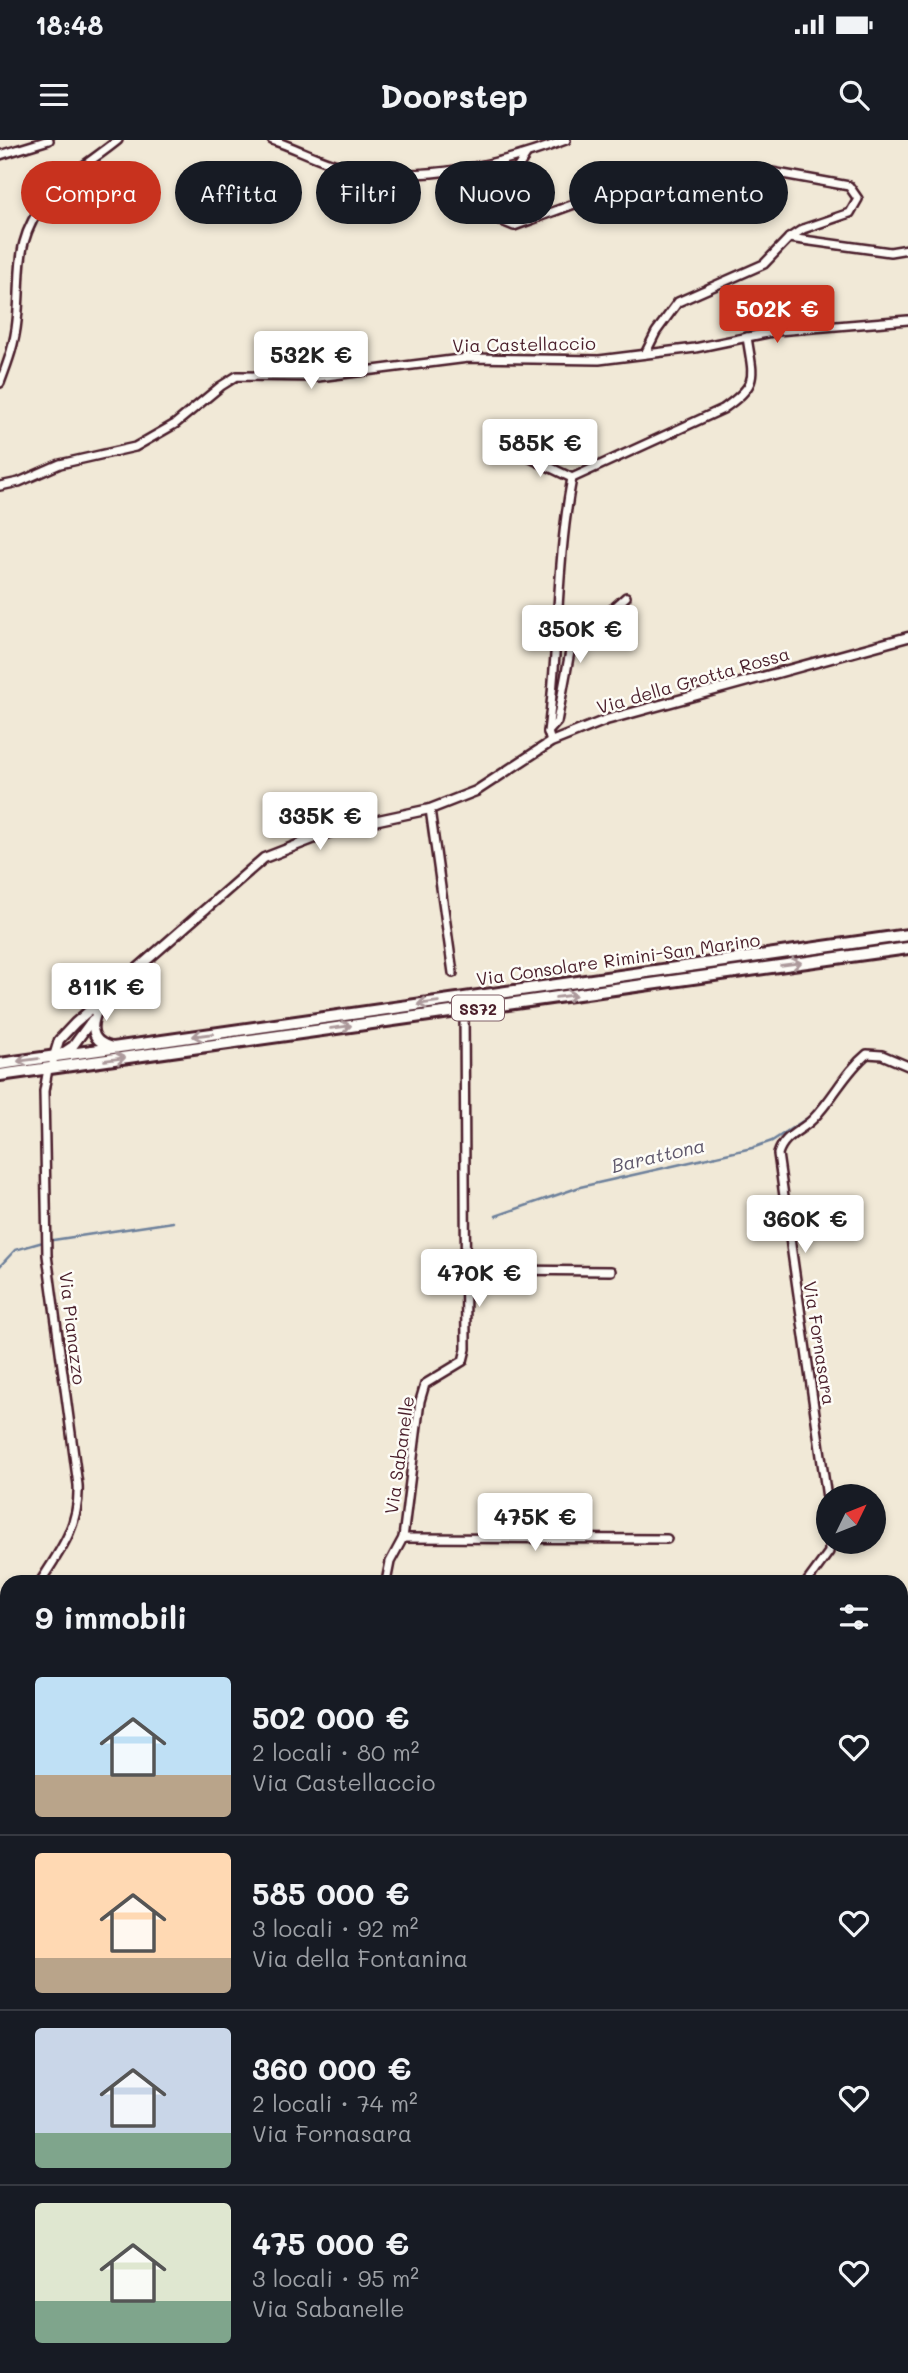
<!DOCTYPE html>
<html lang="it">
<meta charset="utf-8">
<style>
:root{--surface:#171b24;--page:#20242c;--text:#f1f3f6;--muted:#9ea1a6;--line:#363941;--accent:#c8321e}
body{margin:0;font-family:Mali,sans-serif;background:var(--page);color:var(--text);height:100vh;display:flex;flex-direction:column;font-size:26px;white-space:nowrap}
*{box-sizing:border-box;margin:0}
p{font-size:23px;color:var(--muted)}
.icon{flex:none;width:38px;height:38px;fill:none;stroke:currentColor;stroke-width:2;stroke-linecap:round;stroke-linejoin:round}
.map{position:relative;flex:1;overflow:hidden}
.drawer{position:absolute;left:0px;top:1435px;width:908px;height:798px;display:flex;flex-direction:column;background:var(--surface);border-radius:21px 21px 0 0;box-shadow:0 4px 10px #0003}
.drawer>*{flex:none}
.hud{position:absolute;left:21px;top:21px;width:866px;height:63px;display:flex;gap:14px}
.needle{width:46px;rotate:47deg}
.buttons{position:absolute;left:816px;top:1344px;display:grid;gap:14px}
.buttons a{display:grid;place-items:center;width:70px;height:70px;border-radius:50%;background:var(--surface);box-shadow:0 4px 10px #0003;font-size:35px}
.price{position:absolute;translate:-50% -60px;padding:0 16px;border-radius:7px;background:#fff;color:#222;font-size:23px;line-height:46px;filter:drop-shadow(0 2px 4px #0008)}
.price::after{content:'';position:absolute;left:50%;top:42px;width:21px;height:16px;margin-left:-10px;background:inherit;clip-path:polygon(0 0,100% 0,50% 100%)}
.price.current{background:var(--accent);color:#fff}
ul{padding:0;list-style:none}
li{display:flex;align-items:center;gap:21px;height:175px;padding:0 35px}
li+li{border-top:2px solid var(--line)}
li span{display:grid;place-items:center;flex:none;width:196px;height:140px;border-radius:7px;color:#555}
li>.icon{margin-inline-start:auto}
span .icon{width:84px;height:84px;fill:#fffc;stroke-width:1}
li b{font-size:30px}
h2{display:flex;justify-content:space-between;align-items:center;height:84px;padding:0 35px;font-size:30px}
.pill{padding:0 24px;border-radius:32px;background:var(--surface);box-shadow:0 4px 10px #0003;font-size:24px;line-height:63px}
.pill.current{background:var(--accent);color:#fff}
.status{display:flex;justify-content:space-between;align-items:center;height:49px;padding:0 35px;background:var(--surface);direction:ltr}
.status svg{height:19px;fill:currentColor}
header{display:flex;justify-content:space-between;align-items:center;height:91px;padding:0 35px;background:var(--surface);font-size:32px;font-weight:700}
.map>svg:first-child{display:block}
</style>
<div class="status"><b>18:48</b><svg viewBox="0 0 49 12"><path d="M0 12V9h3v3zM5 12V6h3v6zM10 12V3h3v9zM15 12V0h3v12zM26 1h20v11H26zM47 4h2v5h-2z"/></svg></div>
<header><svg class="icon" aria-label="menu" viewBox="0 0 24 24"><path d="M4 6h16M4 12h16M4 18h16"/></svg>Doorstep<svg class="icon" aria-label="search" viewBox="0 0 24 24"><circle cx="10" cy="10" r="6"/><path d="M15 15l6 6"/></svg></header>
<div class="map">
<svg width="908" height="2233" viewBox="0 0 908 2233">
<rect width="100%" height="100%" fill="#f1e9d7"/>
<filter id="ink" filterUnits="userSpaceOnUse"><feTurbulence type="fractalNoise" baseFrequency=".0143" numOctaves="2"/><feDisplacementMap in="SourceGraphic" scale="14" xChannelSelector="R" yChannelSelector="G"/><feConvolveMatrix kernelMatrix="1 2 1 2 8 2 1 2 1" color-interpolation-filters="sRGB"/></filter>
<g filter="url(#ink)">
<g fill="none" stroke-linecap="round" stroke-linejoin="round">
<g stroke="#6d809b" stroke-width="2.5">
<polyline points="496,1076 580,1047 752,1008 772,1001 812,975"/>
<polyline points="53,1100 173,1082"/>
<polyline points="0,1126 15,1110 43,1102"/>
<polyline points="901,1907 908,1912"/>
<polyline points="0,1931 7,1925"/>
<polyline points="901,2176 906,2170 908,2151"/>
<polyline points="831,2233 836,2226"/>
</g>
<defs>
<g id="minor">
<path d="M272,0C297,8 323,23 348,28C421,44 498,26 566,0"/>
<polyline points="0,15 49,0"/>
<polyline points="526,15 500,54 496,64 497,79 514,86 599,55 716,34 755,29 849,46 858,59 850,73 803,89 789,98 764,124 678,162 656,192 645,214"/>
<polyline points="789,98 890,112 908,109"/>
<path d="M0,243C8,222 15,203 17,181C23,129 12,104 47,58C65,36 95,19 118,0"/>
<path d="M522,314L572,338L723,269C760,243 753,238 747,197"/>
<polyline points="0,346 19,342 60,324 135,307 175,284 221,246 237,236 318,237 468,218 599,220 695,208 777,191 908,180"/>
<polyline points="548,592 557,582 571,506 626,457"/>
<path d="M551,602L548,592C559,507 556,423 572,338"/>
<polyline points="430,669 453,833"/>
<polyline points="464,1133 486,1130 611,1131"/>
<path d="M828,1365L778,1014C784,995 800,992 813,979C833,959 845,932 867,914L882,915L908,926"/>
<polyline points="403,1398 667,1399"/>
<path d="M40,1442C61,1410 80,1384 78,1345L47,1115L44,951L48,929"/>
<polyline points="386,1442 390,1422 403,1398 420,1261 425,1244 463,1221 466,1209 464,870"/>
<polyline points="807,1442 829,1412 829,1402"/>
<polyline points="0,1505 7,1491"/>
<polyline points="901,1694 908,1695"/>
<polyline points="0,2191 7,2193"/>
<polyline points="158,2226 190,2233"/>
<polyline points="657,2233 661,2226"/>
</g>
<g id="tertiary">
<path d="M102,861C92,880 85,901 113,907"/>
<polyline points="61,914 73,906 92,880"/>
<polyline points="53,920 59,900 75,883 264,718 341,688 430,669 476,651 551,602 606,580 908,497"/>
</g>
<g id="primary">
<polyline points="0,924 908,795"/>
<polyline points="0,935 908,808"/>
</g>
</defs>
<use href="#minor" stroke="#4a1f2b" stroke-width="12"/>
<use href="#tertiary" stroke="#4a1f2b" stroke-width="13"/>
<use href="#primary" stroke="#4a1f2b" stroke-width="16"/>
<use href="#minor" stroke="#fdfcf7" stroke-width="7"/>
<use href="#tertiary" stroke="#fdfcf7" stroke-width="8"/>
<use href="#primary" stroke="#fdfcf7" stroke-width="10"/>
</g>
<defs><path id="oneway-shaft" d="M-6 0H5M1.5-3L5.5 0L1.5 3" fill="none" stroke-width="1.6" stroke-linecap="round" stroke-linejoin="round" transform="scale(1.75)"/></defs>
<g stroke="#ac999b">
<use href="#oneway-shaft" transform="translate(791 824) rotate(-8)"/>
<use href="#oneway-shaft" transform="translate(566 856) rotate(-8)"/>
<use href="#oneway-shaft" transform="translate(428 863) rotate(172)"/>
<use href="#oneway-shaft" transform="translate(341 887) rotate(-8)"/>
<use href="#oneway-shaft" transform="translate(203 895) rotate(172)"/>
<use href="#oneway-shaft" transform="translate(115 919) rotate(-8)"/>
<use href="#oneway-shaft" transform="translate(28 920) rotate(172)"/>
</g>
</g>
<g text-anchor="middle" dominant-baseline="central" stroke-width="5" stroke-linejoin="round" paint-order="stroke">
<rect fill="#fdfcf7" stroke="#806168" stroke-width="2" x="452" y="855.5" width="52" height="25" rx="5"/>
<g font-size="16" font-weight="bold" fill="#4a1f2b">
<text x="478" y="868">SS72</text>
</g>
<g font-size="18" fill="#4a1f2b" stroke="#fdfcf7">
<text transform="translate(524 204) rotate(-1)">Via Castellaccio</text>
<text transform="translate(693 540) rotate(-16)">Via della Grotta Rossa</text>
<text transform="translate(618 819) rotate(-8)">Via Consolare Rimini-San Marino</text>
<text transform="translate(73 1188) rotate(83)">Via Pianazzo</text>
<text transform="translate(820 1203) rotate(81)">Via Fornasara</text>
<text transform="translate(399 1315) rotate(-82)">Via Sabanelle</text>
</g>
<g font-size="19" font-style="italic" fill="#5f586c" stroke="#fdfcf7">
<text transform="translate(658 1015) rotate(-13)">Barattona</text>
</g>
</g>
</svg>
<div class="buttons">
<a><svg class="needle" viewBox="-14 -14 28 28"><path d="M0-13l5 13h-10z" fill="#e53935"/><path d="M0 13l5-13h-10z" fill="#9ea1a6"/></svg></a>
</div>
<b class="price current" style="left:777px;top:205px">502K €</b>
<b class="price" style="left:311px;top:251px">532K €</b>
<b class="price" style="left:540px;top:339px">585K €</b>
<b class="price" style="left:580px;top:525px">350K €</b>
<b class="price" style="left:320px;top:712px">335K €</b>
<b class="price" style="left:106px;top:883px">811K €</b>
<b class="price" style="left:805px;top:1115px">360K €</b>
<b class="price" style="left:479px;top:1169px">470K €</b>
<b class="price" style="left:535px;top:1413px">475K €</b>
<div class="hud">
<a class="pill current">Compra</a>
<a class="pill">Affitta</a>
<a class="pill">Filtri</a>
<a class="pill">Nuovo</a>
<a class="pill">Appartamento</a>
</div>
<section class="drawer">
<h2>9 immobili<svg class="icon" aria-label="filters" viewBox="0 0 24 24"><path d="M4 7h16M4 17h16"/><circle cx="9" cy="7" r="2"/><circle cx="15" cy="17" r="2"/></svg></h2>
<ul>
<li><span style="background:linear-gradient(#bfe0f5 70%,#b9a48a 0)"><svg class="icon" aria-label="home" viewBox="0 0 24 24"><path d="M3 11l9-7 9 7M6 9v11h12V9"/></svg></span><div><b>502 000 €</b><p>2 locali · 80 m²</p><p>Via Castellaccio</p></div><svg class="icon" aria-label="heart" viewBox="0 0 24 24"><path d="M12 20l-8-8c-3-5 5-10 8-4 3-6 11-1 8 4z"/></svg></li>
<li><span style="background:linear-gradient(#ffd9b3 75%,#b9a48a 0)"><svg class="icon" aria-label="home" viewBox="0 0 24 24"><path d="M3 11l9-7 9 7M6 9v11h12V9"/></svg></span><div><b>585 000 €</b><p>3 locali · 92 m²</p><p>Via della Fontanina</p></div><svg class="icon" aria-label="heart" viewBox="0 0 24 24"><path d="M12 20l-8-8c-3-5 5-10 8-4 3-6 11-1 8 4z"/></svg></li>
<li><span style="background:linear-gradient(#c9d6e8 75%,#7fa58c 0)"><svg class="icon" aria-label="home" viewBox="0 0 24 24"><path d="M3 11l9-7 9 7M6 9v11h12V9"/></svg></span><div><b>360 000 €</b><p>2 locali · 74 m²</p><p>Via Fornasara</p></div><svg class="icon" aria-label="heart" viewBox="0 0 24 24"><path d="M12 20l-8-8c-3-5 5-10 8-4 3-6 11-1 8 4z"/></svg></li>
<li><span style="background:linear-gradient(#dfe7d0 70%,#7fa58c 0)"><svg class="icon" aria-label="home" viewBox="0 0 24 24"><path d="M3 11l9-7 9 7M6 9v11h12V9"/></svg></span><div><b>475 000 €</b><p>3 locali · 95 m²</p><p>Via Sabanelle</p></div><svg class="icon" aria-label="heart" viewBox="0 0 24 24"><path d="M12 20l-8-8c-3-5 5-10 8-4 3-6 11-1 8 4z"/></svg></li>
</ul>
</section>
</div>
